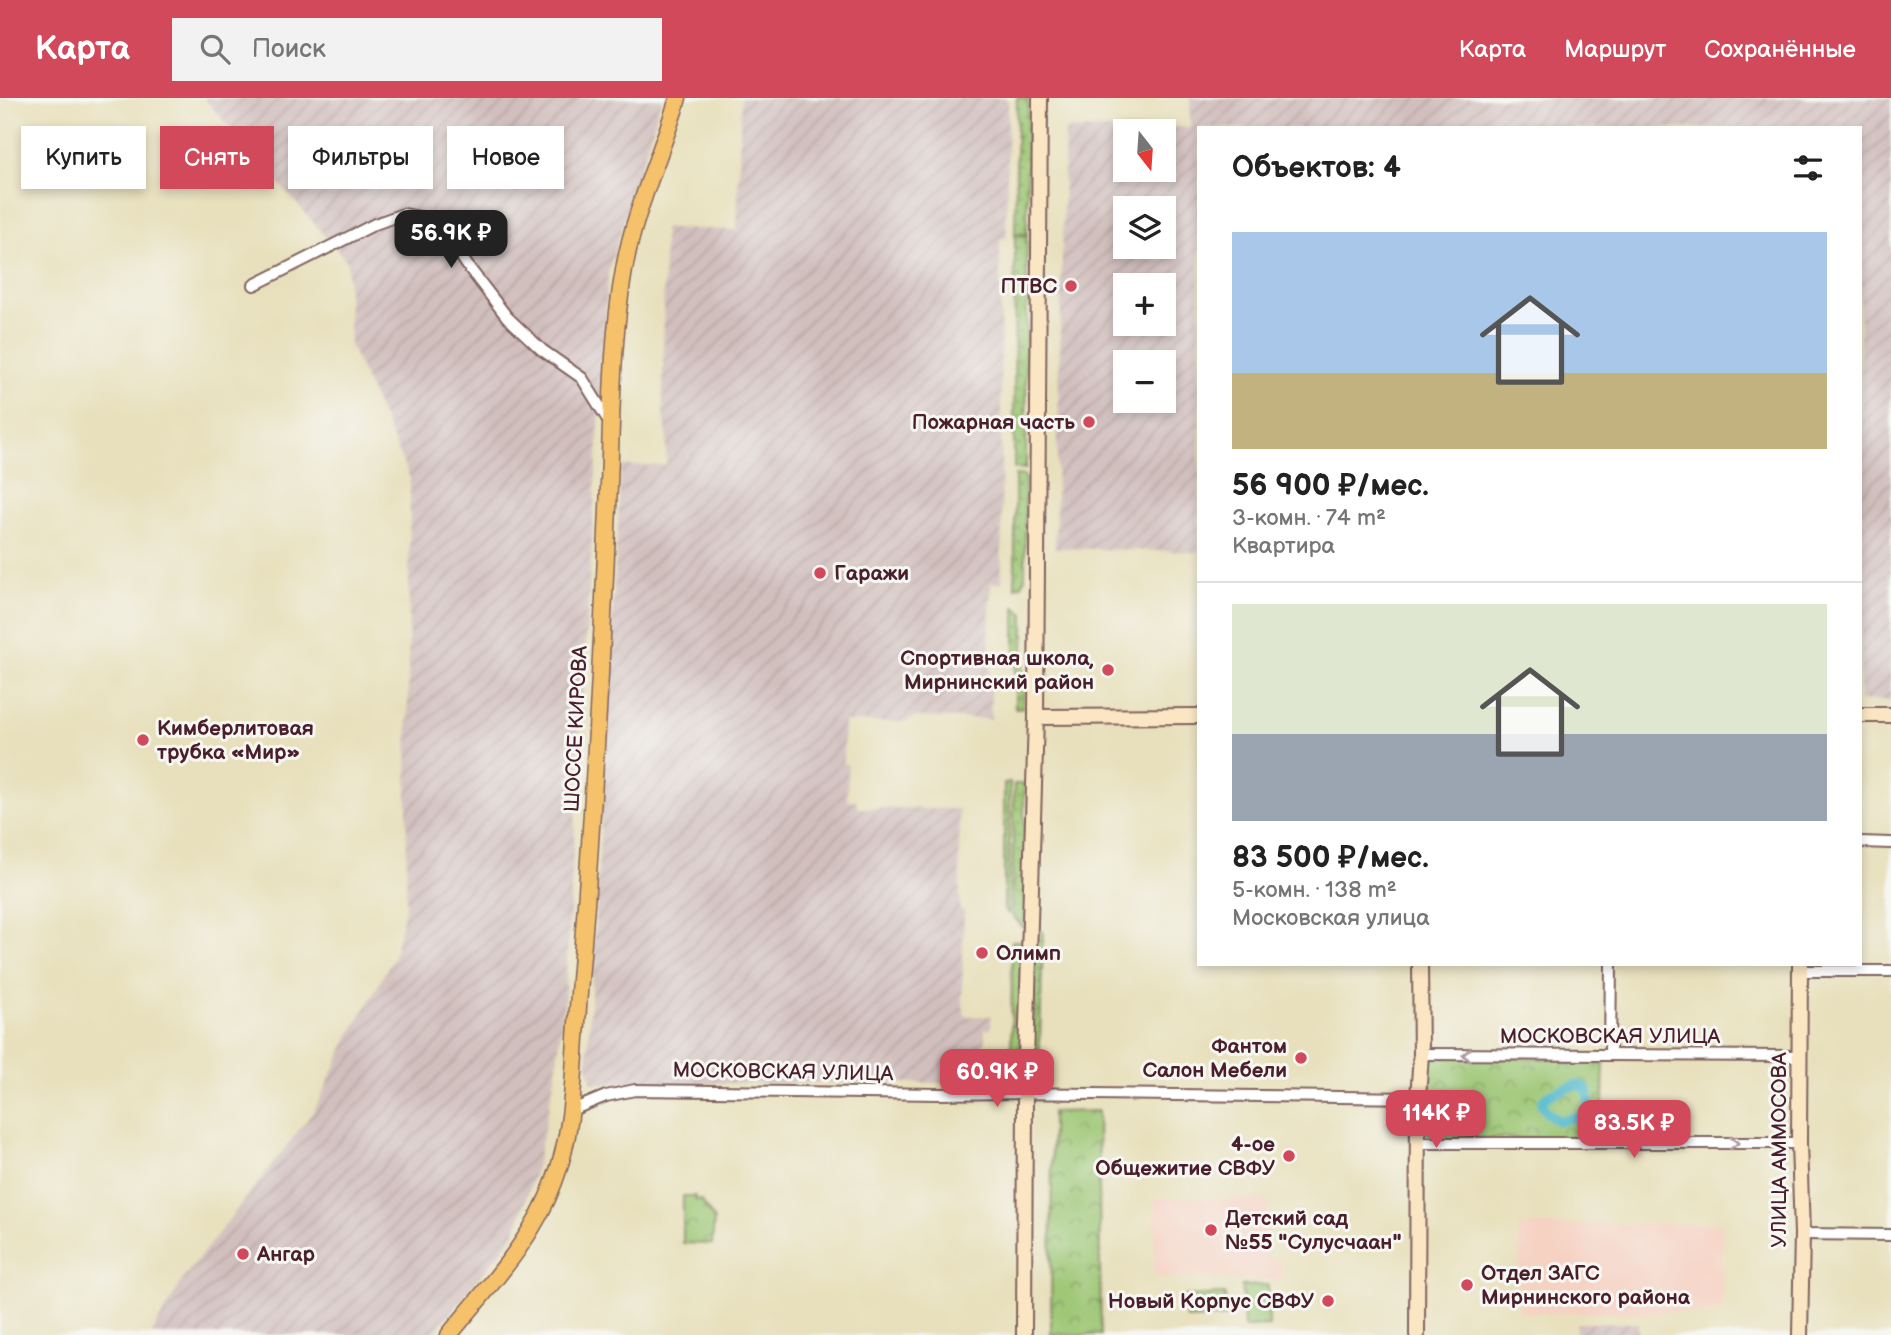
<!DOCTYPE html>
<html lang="ru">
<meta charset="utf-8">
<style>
:root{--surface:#fff;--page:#f2f2f2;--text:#222;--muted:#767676;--line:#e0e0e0;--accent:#d1495b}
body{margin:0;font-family:"Balsamiq Sans",sans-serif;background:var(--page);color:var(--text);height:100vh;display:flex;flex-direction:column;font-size:26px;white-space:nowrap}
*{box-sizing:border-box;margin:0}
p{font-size:23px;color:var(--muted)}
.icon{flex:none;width:38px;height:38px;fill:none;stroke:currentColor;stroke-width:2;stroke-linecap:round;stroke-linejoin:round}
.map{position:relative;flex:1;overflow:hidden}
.panel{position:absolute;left:1197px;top:28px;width:665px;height:840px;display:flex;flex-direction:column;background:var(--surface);border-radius:0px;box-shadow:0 4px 10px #0003}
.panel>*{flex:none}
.banner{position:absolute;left:21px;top:28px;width:665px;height:63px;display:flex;gap:14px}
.needle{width:46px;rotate:163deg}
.fabs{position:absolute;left:1113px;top:21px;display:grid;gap:14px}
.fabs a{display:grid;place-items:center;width:63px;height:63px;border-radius:0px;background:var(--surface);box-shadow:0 4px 10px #0003;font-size:35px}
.price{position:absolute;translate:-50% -60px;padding:0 16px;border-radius:14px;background:var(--accent);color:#fff;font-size:23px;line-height:46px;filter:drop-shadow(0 2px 4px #0008)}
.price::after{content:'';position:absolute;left:50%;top:42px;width:21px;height:16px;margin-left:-10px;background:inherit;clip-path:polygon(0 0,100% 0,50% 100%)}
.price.selected{background:#222;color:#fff}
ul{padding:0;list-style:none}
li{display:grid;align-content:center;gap:14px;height:371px;padding:0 35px}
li+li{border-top:2px solid var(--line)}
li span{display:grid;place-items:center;height:217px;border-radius:0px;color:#555}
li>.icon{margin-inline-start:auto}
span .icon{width:126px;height:126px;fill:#fffc;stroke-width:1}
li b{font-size:30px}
h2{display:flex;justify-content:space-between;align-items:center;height:84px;padding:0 35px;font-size:30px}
.chip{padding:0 24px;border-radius:0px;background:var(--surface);box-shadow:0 4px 10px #0003;font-size:24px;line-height:63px}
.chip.selected{background:var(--accent);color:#fff}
header{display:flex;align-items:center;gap:42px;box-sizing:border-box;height:98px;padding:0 35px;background:var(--accent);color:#fff}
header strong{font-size:33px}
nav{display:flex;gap:38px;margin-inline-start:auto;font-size:24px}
.search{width:490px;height:63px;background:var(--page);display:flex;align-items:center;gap:18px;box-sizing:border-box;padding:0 24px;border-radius:0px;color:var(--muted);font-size:26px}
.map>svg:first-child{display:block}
</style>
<header>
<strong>Карта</strong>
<div class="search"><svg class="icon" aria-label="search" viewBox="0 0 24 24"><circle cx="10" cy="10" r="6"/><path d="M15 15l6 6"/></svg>Поиск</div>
<nav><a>Карта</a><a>Маршрут</a><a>Сохранённые</a></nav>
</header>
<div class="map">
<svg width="1891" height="1237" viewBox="0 0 1891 1237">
<defs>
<pattern id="industrial-furrows" width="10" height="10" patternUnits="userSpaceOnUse" patternTransform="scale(1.75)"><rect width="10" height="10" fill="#d1bfbd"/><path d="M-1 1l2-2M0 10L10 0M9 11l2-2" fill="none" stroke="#b5a4a3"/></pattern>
<pattern id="grass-dots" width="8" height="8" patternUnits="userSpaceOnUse" patternTransform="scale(1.75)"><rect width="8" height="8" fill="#9cc673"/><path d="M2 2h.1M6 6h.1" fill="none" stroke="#81a05f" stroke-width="1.8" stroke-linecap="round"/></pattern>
<pattern id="park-crowns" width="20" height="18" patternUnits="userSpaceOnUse" patternTransform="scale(1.75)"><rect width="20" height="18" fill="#9cc673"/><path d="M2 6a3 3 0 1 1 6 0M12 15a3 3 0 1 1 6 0" fill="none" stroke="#81a05f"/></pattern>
</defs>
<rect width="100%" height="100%" fill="#f6f6f2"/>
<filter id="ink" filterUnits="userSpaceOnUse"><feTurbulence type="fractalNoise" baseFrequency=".0143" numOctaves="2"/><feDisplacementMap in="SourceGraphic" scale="14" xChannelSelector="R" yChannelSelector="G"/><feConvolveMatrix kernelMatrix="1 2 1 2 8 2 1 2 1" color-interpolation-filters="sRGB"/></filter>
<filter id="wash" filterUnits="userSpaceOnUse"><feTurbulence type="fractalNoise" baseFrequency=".00686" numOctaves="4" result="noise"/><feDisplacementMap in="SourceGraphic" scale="28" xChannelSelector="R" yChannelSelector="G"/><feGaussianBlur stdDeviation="1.57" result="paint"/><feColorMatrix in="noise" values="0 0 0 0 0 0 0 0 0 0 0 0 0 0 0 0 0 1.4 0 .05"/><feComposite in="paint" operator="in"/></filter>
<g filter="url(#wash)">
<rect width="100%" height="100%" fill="#e8e0bc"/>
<g fill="#f6d2c3">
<polygon points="1155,1100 1268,1102 1267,1161 1282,1162 1281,1182 1154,1179"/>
<polygon points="1722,1126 1722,1214 1519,1215 1519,1127"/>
</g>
<g fill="url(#industrial-furrows)" fill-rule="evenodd">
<polygon points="204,0 662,0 608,175 565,893 556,974 537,1065 515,1136 432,1237 151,1237 185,1178 314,1013 351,935 393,861 406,806 410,380 350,247 347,163"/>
<polygon points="741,0 1008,0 1006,140 1000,141 1002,485 991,485 989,526 991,621 917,619 904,624 844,624 843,665 848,666 847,702 857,702 857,710 959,711 960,812 964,812 962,901 965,918 991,918 991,931 985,931 985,971 965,971 962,981 941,985 592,985 587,966 621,368 666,367 667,334 663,315 664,130 737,132"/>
<path d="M1190,0H1891V602L1860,603V30H1199V454L1055,450L1065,32L1190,29ZM1164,33V72H1125V33ZM1164,110V149H1125V110ZM1125,187H1164V226H1125ZM1164,264V303H1125V264Z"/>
<rect x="1576" y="1225" width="62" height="12"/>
</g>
<g fill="url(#grass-dots)" stroke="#73724f" stroke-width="2">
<polygon points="1017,0 1028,0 1027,136 1015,135"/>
<polygon points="1015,137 1027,138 1026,371 1014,370"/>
<polygon points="1015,377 1025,378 1025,480 1022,487 1015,489"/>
<polygon points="1015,509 1024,516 1023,609 1015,610"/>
<polygon points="1010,685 1009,816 1004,812 1004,686"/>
<polygon points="1014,686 1024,686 1025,832 1012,817"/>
<polygon points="1036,832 1043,833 1039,981 1033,980"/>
<polygon points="1012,843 1023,843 1021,979 1012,985 1011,981"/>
</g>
<g fill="url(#park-crowns)" stroke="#73724f" stroke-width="2">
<polygon points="1428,959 1604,961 1602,1041 1427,1040"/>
<polygon points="1098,1013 1101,1237 1051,1237 1052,1014"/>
<polygon points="683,1098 695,1098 695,1102 701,1102 714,1122 712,1146 683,1145"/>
<polygon points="1225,1196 1226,1219 1186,1221 1185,1198"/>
</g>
<polygon fill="#9cc673" stroke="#73724f" stroke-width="2" points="1268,1187 1269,1228 1244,1229 1242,1188"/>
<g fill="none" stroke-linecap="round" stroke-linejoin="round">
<path stroke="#4eb8cc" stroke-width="10" d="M1576,987L1583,988L1588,993L1589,1015L1587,1019H1575L1559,1023C1522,1000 1555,995 1576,987Z"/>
</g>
</g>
<g filter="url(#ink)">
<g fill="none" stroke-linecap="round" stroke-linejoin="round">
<defs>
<g id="minor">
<polyline points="254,187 375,126 403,116 424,120 447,137 467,167 507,219 542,252 582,280 610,325"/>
<polyline points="1860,744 1891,745"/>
<polyline points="1800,873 1891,873"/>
<polyline points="1421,956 1799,958"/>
<polyline points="1610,957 1611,866"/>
<polyline points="572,1012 606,998 635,992 938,996 1009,995 1418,1000"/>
<polyline points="1419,1045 1799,1045"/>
<polyline points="1802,1136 1891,1137"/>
</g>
<g id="secondary">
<polyline points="1860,617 1891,617"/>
<polyline points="1036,619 1199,618"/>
<polyline points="1024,1237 1025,995 1036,619 1040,0"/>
<polyline points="1417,1237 1418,1000 1421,956 1420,866"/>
<polyline points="1800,1237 1802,1136 1799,1045 1800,866"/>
</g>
<path id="primary" d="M449,1237C488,1189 533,1142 554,1084C574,1032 573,979 577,925C580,875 585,826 588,777C596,655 603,532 608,410C612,331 610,250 624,172C634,112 661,58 678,0"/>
</defs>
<use href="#minor" stroke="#81635e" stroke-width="14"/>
<use href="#secondary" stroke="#81635e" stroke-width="18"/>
<use href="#primary" stroke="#81635e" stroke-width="19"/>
<use href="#minor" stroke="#fff" stroke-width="10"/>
<use href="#secondary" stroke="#fbe6c4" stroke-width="14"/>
<use href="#primary" stroke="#f5c16b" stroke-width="16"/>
</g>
<defs><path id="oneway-chevron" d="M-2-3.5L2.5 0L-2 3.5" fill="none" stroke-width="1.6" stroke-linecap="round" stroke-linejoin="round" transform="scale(1.75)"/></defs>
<g stroke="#ae9aa0">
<use href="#oneway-chevron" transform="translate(1467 957) rotate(-180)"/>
<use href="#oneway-chevron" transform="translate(1734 1045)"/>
</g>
</g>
<g fill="#d1495b" stroke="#f6f6f2" stroke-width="2.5">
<circle cx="1071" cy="188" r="7"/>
<circle cx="1089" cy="324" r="7"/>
<circle cx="820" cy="475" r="7"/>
<circle cx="1108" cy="572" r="7"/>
<circle cx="143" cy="642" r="7"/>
<circle cx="982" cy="855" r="7"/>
<circle cx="1301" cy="960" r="7"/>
<circle cx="1289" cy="1058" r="7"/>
<circle cx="1211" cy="1132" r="7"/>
<circle cx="243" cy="1156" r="7"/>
<circle cx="1467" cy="1187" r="7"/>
<circle cx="1328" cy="1203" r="7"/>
</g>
<g text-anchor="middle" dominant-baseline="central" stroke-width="6" stroke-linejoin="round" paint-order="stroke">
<g font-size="21" font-weight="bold" fill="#4a1f2b" stroke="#f6f6f2" text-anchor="end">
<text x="1057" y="188">ПТВС</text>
<text x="1075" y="324">Пожарная часть</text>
<text x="834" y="475" text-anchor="start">Гаражи</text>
<text x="1094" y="560">Спортивная школа,<tspan x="1094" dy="24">Мирнинский район</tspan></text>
<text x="157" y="630" text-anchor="start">Кимберлитовая<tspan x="157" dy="24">трубка «Мир»</tspan></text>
<text x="996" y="855" text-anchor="start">Олимп</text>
<text x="1287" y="948">Фантом<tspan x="1287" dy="24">Салон Мебели</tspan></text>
<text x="1275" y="1046">4-ое<tspan x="1275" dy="24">Общежитие СВФУ</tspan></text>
<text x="1225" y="1120" text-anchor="start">Детский сад<tspan x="1225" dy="24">№55 "Сулусчаан"</tspan></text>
<text x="257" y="1156" text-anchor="start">Ангар</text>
<text x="1481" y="1175" text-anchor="start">Отдел ЗАГС<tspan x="1481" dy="24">Мирнинского района</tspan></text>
<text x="1314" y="1203">Новый Корпус СВФУ</text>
</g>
<g font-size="21" fill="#4a1f2b" stroke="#f6f6f2">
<text transform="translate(576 631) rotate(-87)">ШОССЕ КИРОВА</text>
<text x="1610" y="938">МОСКОВСКАЯ УЛИЦА</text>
<text transform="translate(783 974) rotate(1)">МОСКОВСКАЯ УЛИЦА</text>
<text transform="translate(1779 1052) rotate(-90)">УЛИЦА АММОСОВА</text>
</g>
</g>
</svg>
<div class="fabs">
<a><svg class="needle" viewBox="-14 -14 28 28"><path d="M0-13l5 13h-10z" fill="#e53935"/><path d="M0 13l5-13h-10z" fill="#767676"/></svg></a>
<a><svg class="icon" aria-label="layers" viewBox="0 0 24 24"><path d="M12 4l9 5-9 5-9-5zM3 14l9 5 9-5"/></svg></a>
<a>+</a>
<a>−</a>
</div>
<b class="price selected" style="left:451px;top:172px">56.9K ₽</b>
<b class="price" style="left:997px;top:1011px">60.9K ₽</b>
<b class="price" style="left:1436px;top:1052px">114K ₽</b>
<b class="price" style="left:1634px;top:1062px">83.5K ₽</b>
<div class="banner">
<a class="chip">Купить</a>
<a class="chip selected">Снять</a>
<a class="chip">Фильтры</a>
<a class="chip">Новое</a>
</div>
<section class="panel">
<h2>Объектов: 4<svg class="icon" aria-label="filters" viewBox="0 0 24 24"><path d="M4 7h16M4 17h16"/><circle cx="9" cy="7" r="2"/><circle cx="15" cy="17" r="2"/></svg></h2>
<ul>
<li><span style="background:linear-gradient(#a9c7e8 65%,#c2b280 0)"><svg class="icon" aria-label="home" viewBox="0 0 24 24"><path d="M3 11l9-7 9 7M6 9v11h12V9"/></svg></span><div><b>56 900 ₽/мес.</b><p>3-комн. · 74 m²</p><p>Квартира</p></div></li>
<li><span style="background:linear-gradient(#dfe7d0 60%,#9aa5b1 0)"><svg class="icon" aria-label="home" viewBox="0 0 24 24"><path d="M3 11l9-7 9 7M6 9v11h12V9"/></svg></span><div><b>83 500 ₽/мес.</b><p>5-комн. · 138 m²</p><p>Московская улица</p></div></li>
</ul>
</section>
</div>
